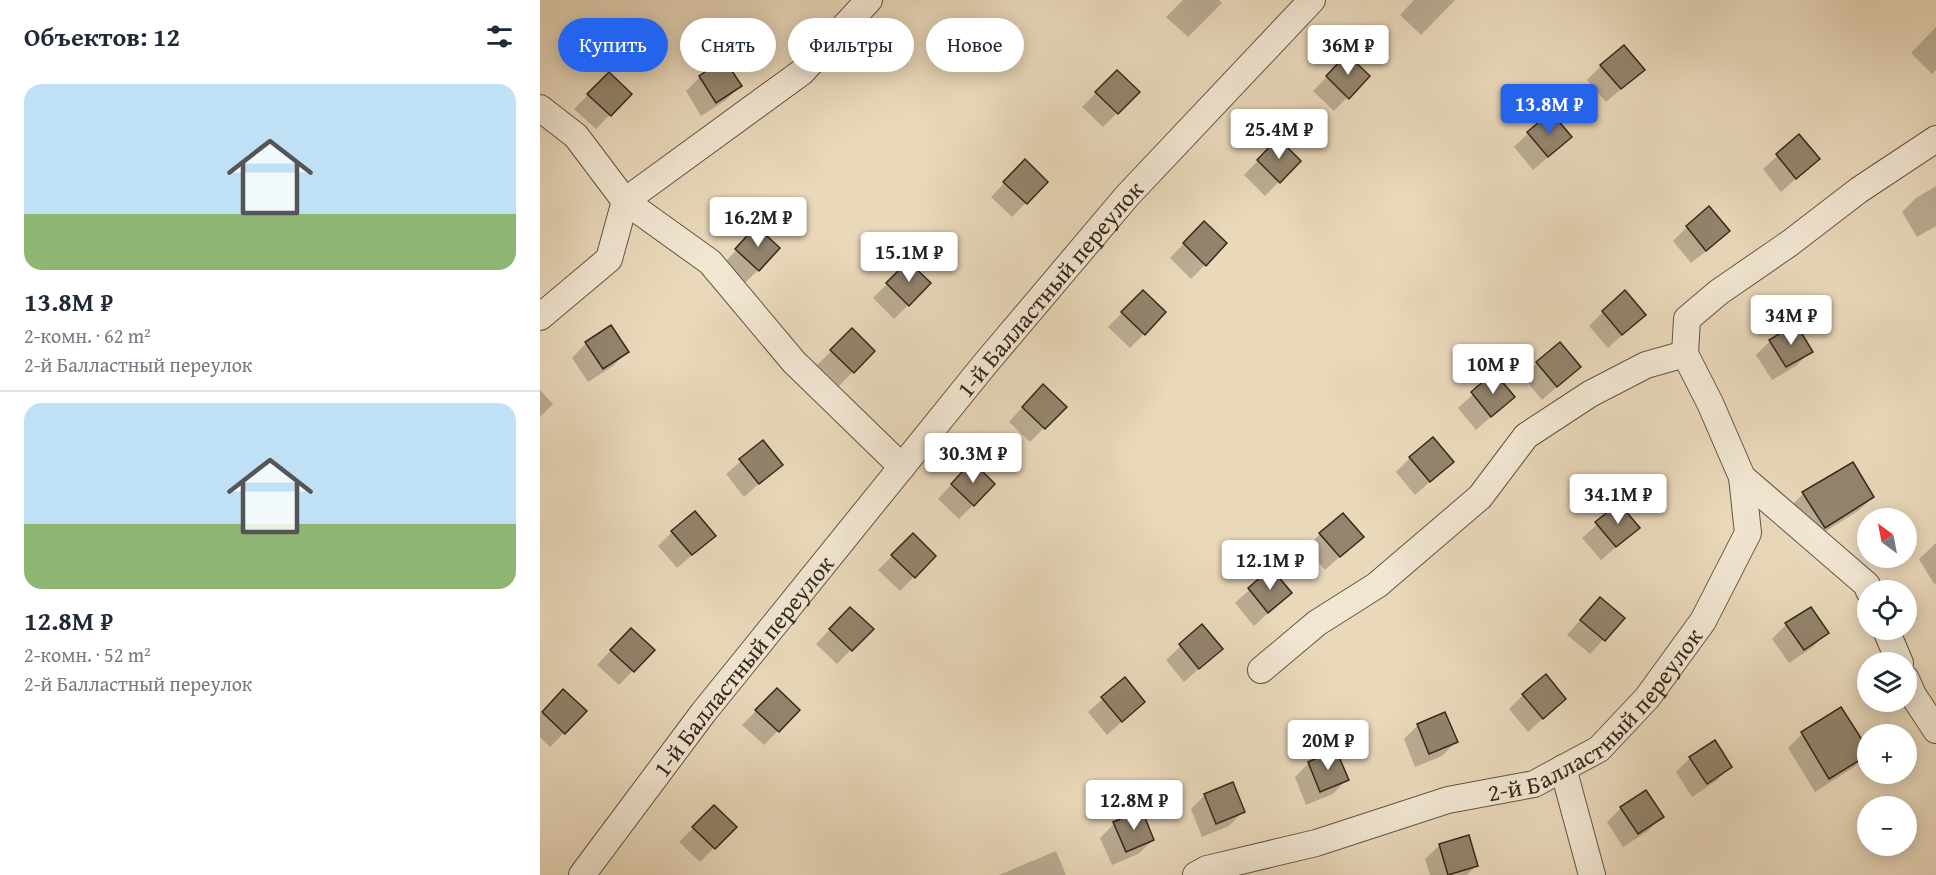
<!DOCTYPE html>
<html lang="ru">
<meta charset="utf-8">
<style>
:root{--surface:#fff;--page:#f6f6f7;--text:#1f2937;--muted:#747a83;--line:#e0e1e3;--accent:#2563eb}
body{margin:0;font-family:"Gentium Book Plus",serif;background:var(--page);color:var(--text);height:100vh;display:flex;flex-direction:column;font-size:22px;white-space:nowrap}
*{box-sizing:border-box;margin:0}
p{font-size:20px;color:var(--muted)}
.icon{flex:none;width:33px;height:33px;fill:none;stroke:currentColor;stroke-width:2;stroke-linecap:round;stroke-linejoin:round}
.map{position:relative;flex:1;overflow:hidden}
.panel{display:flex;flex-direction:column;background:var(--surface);width:540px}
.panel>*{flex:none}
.hud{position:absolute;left:18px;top:18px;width:570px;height:54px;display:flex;gap:12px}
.needle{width:39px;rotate:328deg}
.tools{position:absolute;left:1317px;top:508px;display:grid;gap:12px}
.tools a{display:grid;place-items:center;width:60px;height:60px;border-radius:50%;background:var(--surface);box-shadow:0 3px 15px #0003;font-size:30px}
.price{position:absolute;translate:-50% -51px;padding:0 14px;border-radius:6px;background:#fff;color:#222;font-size:20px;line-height:39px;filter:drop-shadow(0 2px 3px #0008)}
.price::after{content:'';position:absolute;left:50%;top:36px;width:18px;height:14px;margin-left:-9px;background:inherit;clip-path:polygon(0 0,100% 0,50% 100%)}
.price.active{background:var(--accent);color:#fff}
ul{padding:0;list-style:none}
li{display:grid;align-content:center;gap:12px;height:318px;padding:0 24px}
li+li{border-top:2px solid var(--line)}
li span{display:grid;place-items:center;height:186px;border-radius:18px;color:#555}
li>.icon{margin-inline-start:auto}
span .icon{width:108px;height:108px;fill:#fffc;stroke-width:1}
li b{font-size:26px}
h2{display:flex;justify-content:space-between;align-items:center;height:72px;padding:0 24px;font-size:26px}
.pill{padding:0 21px;border-radius:27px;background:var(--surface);box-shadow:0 3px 15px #0003;font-size:21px;line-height:54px}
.pill.active{background:var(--accent);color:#fff}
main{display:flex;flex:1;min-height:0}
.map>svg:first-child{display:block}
</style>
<main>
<section class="panel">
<h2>Объектов: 12<svg class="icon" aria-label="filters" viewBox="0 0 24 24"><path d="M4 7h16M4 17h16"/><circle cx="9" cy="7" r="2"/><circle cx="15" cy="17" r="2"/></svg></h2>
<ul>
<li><span style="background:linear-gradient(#bfe0f5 70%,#8fb573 0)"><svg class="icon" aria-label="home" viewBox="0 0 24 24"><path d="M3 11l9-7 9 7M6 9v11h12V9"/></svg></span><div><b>13.8M ₽</b><p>2-комн. · 62 m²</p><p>2-й Балластный переулок</p></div></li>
<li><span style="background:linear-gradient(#bfe0f5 65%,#8fb573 0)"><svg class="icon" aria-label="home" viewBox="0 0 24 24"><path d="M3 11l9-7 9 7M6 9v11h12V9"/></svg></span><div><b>12.8M ₽</b><p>2-комн. · 52 m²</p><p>2-й Балластный переулок</p></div></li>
</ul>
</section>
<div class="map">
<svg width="1396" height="875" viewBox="0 0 1396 875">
<rect width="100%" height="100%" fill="#e9d8ba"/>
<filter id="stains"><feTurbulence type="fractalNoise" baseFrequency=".00333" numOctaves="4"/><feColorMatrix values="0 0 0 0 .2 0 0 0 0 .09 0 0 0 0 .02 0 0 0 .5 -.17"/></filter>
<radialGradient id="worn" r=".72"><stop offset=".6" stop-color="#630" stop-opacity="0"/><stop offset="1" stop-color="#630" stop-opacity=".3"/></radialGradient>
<g fill="#0003">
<polygon points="643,0 679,0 682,3 648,37 626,17"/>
<polygon points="874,0 915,0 881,35 860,15"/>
<polygon points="1396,27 1396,70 1392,74 1371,53"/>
<polygon points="807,56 828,76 794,111 773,91"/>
<polygon points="184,61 200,86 186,100 161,116 146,91 160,77"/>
<polygon points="1061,66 1103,70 1066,102 1047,80"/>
<polygon points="577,72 598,92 563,127 542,107"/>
<polygon points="69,74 90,94 56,129 34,109"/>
<polygon points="988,133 1015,151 993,170 974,147"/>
<polygon points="1259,136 1278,159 1241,192 1223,169"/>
<polygon points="738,140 759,161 725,196 704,175"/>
<polygon points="471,176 506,182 472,217 451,197"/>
<polygon points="1396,186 1396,226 1377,237 1362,212 1376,198"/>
<polygon points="1147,227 1174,245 1151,263 1133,241"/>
<polygon points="650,237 665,265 651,279 630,258"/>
<polygon points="203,243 218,270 204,284 183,264"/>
<polygon points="368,263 368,305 354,319 333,298"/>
<polygon points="589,306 604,334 590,348 568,327"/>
<polygon points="1063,312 1104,315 1068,348 1049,326"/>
<polygon points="70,327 87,352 73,366 48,382 32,358 46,343"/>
<polygon points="312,331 333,351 299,386 277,365"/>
<polygon points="1230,341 1271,351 1257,365 1232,380 1216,355"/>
<polygon points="997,363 1039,367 1002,400 983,377"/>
<polygon points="954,375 973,397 936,430 918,408"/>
<polygon points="0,390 13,404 0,417"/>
<polygon points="489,400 504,428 490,442 469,422"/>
<polygon points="223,442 241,464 204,497 186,474"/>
<polygon points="870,458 912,462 875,495 856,472"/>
<polygon points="418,477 433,505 419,519 398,499"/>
<polygon points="1263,494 1333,497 1318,511 1270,541 1249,508"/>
<polygon points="1079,505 1098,528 1061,560 1042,538"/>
<polygon points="132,532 174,536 137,568 118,546"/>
<polygon points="780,534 822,537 785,570 766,548"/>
<polygon points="373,535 394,556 360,591 338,570"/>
<polygon points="1396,543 1396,583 1394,584 1379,559"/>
<polygon points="731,570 750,593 714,626 695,603"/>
<polygon points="310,609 331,629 297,664 276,644"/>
<polygon points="1046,613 1083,618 1050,654 1027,635"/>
<polygon points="1246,625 1287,633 1273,647 1249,663 1232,639"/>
<polygon points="662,626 681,649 644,682 626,660"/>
<polygon points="77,644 113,650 79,685 57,665"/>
<polygon points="585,680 603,702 567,735 548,712"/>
<polygon points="237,690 258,710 224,745 202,725"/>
<polygon points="23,691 24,733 10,747 0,737 0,715"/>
<polygon points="983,695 1024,699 988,732 969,709"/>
<polygon points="1301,709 1328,754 1314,767 1275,792 1248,748 1262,734"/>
<polygon points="878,725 916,742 902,756 875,767 864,739"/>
<polygon points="1174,742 1190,767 1176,781 1152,797 1136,772 1150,758"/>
<polygon points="769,763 807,779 793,794 766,805 755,777"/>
<polygon points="665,795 703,812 689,826 662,837 651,809"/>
<polygon points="1081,808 1122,816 1108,831 1083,847 1067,822"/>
<polygon points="160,821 195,827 160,862 139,842"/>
<polygon points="574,824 613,840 598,854 572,865 560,838"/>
<polygon points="900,845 936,866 927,875 890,875 885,859"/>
<polygon points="516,851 526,875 459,875"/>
</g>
<g fill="#93846d" stroke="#35291a" stroke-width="1.5">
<polygon points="1084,45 1105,70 1081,89 1060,65"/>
<polygon points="807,54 830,76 809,99 786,76"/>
<polygon points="184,59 202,86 176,103 159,76"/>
<polygon points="577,70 600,92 578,114 555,92"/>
<polygon points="69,72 92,94 71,116 47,94"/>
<polygon points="1011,112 1032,137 1008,157 987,132"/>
<polygon points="1259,134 1280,159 1256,179 1236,154"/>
<polygon points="738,138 761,161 740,183 717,160"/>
<polygon points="485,159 508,182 487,204 463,182"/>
<polygon points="1169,206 1190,231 1166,251 1146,226"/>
<polygon points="664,221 687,243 666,266 643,243"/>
<polygon points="216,226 240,248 219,271 195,249"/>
<polygon points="368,261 391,283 369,306 346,283"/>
<polygon points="603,290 626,312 605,335 581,312"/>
<polygon points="1085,290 1106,315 1082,335 1062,311"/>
<polygon points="1256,324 1273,352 1246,367 1229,340"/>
<polygon points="71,325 89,352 63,369 45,342"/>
<polygon points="312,328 335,351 314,373 290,350"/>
<polygon points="1020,342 1041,367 1017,387 996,362"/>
<polygon points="954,372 975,397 951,417 931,392"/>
<polygon points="503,384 527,407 505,429 482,407"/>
<polygon points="893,437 914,462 890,482 869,457"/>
<polygon points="223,440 243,465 219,484 199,459"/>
<polygon points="432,461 455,484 434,506 411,484"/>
<polygon points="1313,462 1334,497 1285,528 1262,492"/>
<polygon points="1079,503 1100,528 1076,547 1055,522"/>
<polygon points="155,511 176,536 152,555 131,531"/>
<polygon points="803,513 824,537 800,557 779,533"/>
<polygon points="373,533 396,556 375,578 351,555"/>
<polygon points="731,568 752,593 728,613 708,588"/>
<polygon points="1060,597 1085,618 1065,641 1040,620"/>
<polygon points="310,607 334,629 312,651 289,629"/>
<polygon points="1271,607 1289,633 1264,650 1245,623"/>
<polygon points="662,624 683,649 659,669 639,644"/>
<polygon points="91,628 115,650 94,672 70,650"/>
<polygon points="1006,674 1026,699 1003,719 982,694"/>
<polygon points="585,677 605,702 582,722 561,697"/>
<polygon points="237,688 260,710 239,732 215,710"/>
<polygon points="23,689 47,711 25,734 2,712"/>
<polygon points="1301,707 1328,749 1328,755 1289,779 1261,732"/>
<polygon points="905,712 918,742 889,754 877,724"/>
<polygon points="1175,740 1192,767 1167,784 1149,757"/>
<polygon points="796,750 809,780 780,792 768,762"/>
<polygon points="693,782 705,812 676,824 664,794"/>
<polygon points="1106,790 1124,817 1098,834 1080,807"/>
<polygon points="174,805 197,827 175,849 152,827"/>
<polygon points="602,810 614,840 586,852 573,822"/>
<polygon points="929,835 938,866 908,875 899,844"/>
</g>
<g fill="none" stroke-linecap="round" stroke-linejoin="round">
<defs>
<g id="street">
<polyline points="0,108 36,136 85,201 170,262 254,362 362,467"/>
<polyline points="0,317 69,259 85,201 262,72 329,0"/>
<polyline points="1202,477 1327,585 1329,591"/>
<polyline points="1346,630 1360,663"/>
<polyline points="721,670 777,623 837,585 940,497 986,436 1050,394 1106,365 1145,354 1147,319 1179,292 1250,243 1319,190 1396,139"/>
<polyline points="1366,679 1373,695 1396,730"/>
<polyline points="1023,768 1052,875"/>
<path id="s1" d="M42,875L163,713L445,364L587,196L772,0"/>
<path id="s2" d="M656,875L667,869L776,843L908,800L994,784L1059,749L1107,698L1163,621L1208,533L1202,477L1170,403L1145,354"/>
</g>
</defs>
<use href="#street" stroke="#625542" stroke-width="28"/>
<use href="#street" stroke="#f1e6d2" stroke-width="26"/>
</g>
<g text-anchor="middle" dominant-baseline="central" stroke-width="5" stroke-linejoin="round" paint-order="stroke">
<g font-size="24" fill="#35291a" stroke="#f1e6d2">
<text stroke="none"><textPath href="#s1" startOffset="750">1-й Балластный переулок</textPath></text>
<text stroke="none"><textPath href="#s1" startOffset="264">1-й Балластный переулок</textPath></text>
<text stroke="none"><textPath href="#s2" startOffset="441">2-й Балластный переулок</textPath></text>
</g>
</g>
<rect width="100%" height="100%" filter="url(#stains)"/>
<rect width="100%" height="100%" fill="url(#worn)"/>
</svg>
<div class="tools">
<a><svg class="needle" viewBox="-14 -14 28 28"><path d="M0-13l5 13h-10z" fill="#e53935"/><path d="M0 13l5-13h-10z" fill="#747a83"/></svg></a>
<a><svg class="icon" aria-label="locate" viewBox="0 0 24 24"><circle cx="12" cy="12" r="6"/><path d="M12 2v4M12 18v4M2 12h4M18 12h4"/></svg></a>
<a><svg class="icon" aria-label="layers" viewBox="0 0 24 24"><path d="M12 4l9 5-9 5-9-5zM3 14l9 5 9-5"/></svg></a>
<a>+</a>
<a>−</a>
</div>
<b class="price" style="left:808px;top:76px">36M ₽</b>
<b class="price active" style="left:1009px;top:135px">13.8M ₽</b>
<b class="price" style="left:739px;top:160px">25.4M ₽</b>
<b class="price" style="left:218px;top:248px">16.2M ₽</b>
<b class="price" style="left:369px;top:283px">15.1M ₽</b>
<b class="price" style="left:1251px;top:346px">34M ₽</b>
<b class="price" style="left:953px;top:395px">10M ₽</b>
<b class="price" style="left:433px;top:484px">30.3M ₽</b>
<b class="price" style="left:1078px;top:525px">34.1M ₽</b>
<b class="price" style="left:730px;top:591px">12.1M ₽</b>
<b class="price" style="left:788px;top:771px">20M ₽</b>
<b class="price" style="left:594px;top:831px">12.8M ₽</b>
<div class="hud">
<a class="pill active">Купить</a>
<a class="pill">Снять</a>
<a class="pill">Фильтры</a>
<a class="pill">Новое</a>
</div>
</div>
</main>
